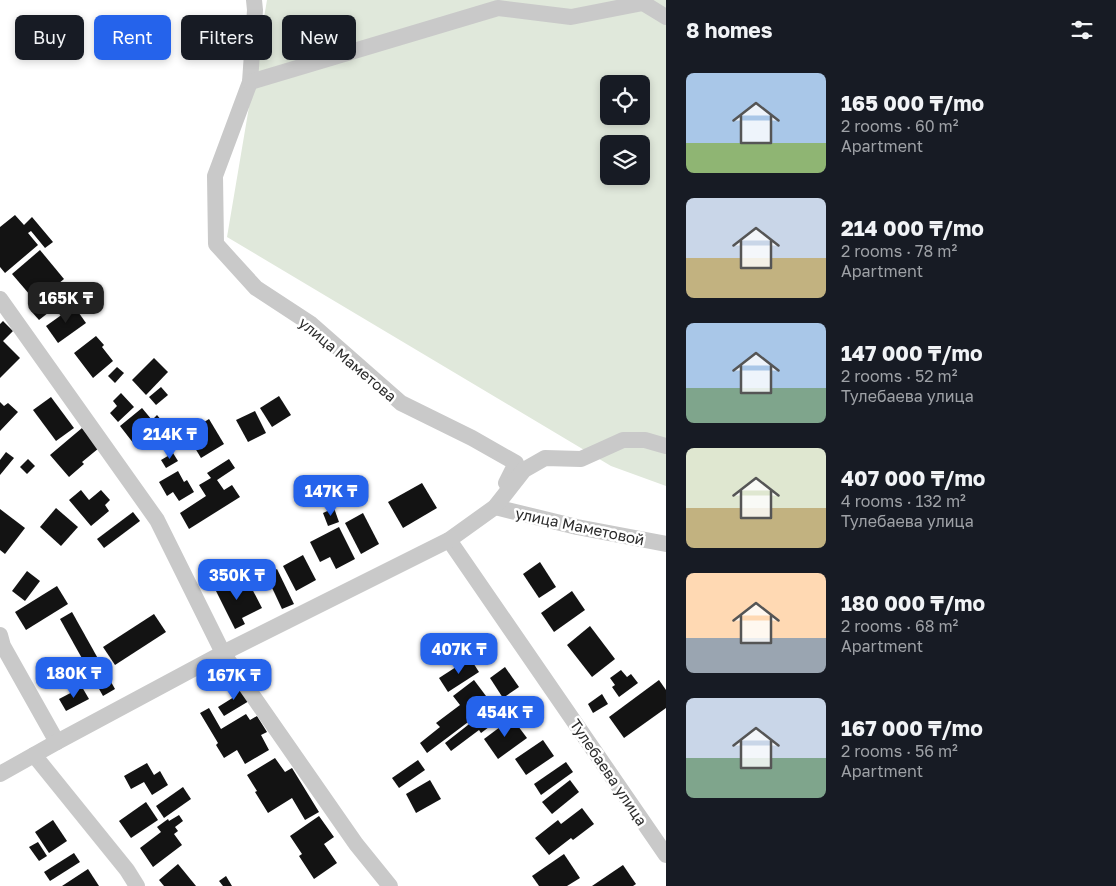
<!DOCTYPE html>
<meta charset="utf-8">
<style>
:root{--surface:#171b24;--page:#242831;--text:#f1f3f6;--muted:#9ea1a6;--accent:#2563eb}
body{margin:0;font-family:"Golos Text",sans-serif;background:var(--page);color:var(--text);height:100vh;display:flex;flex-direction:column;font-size:19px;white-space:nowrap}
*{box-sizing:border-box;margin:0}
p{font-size:16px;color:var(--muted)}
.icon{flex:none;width:28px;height:28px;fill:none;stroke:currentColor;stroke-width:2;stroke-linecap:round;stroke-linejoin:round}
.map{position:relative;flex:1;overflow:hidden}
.sheet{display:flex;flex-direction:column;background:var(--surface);width:450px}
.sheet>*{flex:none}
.banner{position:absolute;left:15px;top:15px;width:475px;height:45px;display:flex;gap:10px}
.controls{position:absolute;left:600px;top:75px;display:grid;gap:10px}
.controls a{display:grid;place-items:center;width:50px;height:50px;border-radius:8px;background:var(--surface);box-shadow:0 2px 8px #0003;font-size:25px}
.price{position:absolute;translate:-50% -42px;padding:0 11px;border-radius:10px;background:var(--accent);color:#fff;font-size:16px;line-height:32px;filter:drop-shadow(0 1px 2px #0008)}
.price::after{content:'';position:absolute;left:50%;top:30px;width:15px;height:11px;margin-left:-8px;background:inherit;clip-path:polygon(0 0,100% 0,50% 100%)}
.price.selected{background:#222;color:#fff}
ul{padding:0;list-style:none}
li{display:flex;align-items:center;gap:15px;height:125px;padding:0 20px}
li span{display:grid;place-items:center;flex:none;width:140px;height:100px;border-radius:8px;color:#555}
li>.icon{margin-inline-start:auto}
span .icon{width:60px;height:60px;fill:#fffc;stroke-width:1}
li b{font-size:21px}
h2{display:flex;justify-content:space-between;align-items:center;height:60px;padding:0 20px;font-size:21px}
.pill{padding:0 18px;border-radius:8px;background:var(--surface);box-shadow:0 2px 8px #0003;font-size:18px;line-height:45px}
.pill.selected{background:var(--accent);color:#fff}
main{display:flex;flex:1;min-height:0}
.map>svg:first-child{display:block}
</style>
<main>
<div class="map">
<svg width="666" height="886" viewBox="0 0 666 886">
<rect width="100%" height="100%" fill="#fff"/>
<path fill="#e0e8db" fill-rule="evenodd" d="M267,0H666V486L611,466L227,237ZM609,84H641V116H609ZM609,144H641V176H609Z"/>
<g fill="#131313">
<polygon points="15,215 24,225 32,217 53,242 45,248 31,231 28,233 38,245 5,273 0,267 0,227"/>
<polygon points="40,250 64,279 36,302 12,274"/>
<polygon points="69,282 76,291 39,320 31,311"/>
<polygon points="74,306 86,323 58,343 46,326"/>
<polygon points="3,321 13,331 3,341 20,358 0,378 0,324"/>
<polygon points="96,336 104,345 102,347 113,361 93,378 74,353"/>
<polygon points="154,358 168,372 146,395 132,380"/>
<polygon points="117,367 124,373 115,383 108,376"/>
<polygon points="161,387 168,395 156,405 149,397"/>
<polygon points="121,393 134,407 118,422 110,413 117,406 113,401"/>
<polygon points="279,396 291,415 272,427 260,408"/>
<polygon points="51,397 74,428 56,441 33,410"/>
<polygon points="0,402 4,406 8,403 18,412 0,431"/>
<polygon points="142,408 152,420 157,415 162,421 134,444 120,426"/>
<polygon points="255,411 266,433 248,442 236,420"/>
<polygon points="209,419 224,444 201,458 186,433"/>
<polygon points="82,428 99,448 82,462 84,464 69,477 50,455"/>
<polygon points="6,452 14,458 0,475 0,460"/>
<polygon points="173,453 178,461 166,468 161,460"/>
<polygon points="28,459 35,466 27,474 20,467"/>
<polygon points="229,459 235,468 217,480 224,490 232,485 240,497 189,529 180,513 206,496 199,485 211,478 207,473"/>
<polygon points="178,471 184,482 187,480 194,492 179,501 173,492 167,496 159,482"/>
<polygon points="422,483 437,508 403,528 388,502"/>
<polygon points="81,490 89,500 101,490 110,500 105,505 109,511 91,526 69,500"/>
<polygon points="56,508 78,527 61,546 40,527"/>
<polygon points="334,508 339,522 328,526 323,513"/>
<polygon points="0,509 25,528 5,554 0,550"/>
<polygon points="133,512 140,521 104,548 97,539"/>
<polygon points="363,513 379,544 361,554 345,523"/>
<polygon points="339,527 355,559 336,569 330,557 320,562 310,542"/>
<polygon points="303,555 316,580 296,591 283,566"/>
<polygon points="540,562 556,587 539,598 523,574"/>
<polygon points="277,569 294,604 282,609 266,575"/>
<polygon points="27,571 40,581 25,601 12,591"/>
<polygon points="225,576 232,589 248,581 262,608 242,618 245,624 235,629 212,583"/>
<polygon points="57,586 68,604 26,630 15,612"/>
<polygon points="572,591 585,610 554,632 541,613"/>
<polygon points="72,612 115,689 103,696 60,619"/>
<polygon points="154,614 166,632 115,665 103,647"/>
<polygon points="590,626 615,659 592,677 567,645"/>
<polygon points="470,658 479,672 448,692 439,678"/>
<polygon points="505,667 519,687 503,698 490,678"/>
<polygon points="621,670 627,677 631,674 638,683 619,697 612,687 615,685 610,678"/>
<polygon points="474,680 492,704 427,753 420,743 440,727 436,723 460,705 453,696"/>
<polygon points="659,680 666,690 666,708 624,738 609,717"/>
<polygon points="239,685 249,701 224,716 218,707 234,697 231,690"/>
<polygon points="82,687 89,699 66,711 59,699"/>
<polygon points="602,694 608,704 593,713 588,704"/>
<polygon points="496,703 505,715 481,733 479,730 451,751 445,743"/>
<polygon points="209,708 221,729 246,714 250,720 257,716 267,732 261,735 269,750 245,764 237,750 224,758 216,745 218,743 200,713"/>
<polygon points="512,718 527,738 498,759 484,739"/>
<polygon points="543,740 554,756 526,775 515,759"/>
<polygon points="275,758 285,772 292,768 319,812 305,820 292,798 268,813 255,792 257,791 247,775"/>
<polygon points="418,760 425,770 399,788 392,778"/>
<polygon points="566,762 573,772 541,795 534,784"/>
<polygon points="147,763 154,775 160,771 168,785 152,795 144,782 131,789 124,776"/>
<polygon points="430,780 441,799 416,813 406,794"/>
<polygon points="570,780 579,792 552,814 542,802"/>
<polygon points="183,787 191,799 164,818 156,806"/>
<polygon points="146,802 158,820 131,838 119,821"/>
<polygon points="582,808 594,824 573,840 571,838 549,855 535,838 558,820 561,824"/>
<polygon points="179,815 183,821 175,827 178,831 174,834 182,845 153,867 140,848 161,832 157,827 168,819 169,821"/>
<polygon points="319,816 334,837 324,844 337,863 314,879 299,856 302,854 290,836"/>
<polygon points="53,820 67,841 49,853 35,832"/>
<polygon points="38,842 47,856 39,861 29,847"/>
<polygon points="74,853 80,862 50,881 44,872"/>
<polygon points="564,854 580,878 567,886 539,886 532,876"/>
<polygon points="178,864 196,886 164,886 159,880"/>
<polygon points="623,865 636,884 633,886 592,886"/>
<polygon points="88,869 99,886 62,886"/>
<polygon points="226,876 232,886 223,886 219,881"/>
</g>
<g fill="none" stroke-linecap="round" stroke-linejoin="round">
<g stroke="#c9c9c9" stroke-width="16">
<polyline points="254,0 255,10 250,82 215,176 216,244 256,288 311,324 401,403 472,438 516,463 506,483"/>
<polyline points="250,82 498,8 571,17 643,3 666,17"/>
<polyline points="0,299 157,520 223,653 356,844 390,886"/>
<polyline points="495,507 577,527 666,544"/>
<polyline points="449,540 666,855"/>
<polyline points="0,635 3,646 57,742"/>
<polyline points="34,755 127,870 137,886"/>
<polyline points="0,774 57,742 223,653 449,540 495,507 524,470 545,458 581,459 623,440 645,440 666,446"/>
</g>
</g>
<g text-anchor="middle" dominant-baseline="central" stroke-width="5" stroke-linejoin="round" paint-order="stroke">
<g font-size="15" fill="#2c2c2c" stroke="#fff">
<text transform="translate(348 359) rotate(40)">улица Маметова</text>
<text transform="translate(580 526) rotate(12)">улица Маметовой</text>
<text transform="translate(609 772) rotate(56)">Тулебаева улица</text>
</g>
</g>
</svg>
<div class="controls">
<a><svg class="icon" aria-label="locate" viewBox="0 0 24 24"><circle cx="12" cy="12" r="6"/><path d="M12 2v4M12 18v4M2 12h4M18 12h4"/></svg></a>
<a><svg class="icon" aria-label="layers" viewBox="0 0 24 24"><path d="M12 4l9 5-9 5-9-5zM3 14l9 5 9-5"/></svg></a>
</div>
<b class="price selected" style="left:66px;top:324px">165K ₸</b>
<b class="price" style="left:170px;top:460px">214K ₸</b>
<b class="price" style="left:331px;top:517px">147K ₸</b>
<b class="price" style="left:237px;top:601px">350K ₸</b>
<b class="price" style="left:459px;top:675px">407K ₸</b>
<b class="price" style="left:74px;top:699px">180K ₸</b>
<b class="price" style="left:234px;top:701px">167K ₸</b>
<b class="price" style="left:505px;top:738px">454K ₸</b>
<div class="banner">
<a class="pill">Buy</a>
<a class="pill selected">Rent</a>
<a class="pill">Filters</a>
<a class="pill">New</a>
</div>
</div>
<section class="sheet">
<h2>8 homes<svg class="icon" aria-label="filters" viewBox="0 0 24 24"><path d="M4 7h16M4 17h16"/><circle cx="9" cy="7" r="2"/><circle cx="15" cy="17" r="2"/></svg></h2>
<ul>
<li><span style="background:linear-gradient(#a9c7e8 70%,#8fb573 0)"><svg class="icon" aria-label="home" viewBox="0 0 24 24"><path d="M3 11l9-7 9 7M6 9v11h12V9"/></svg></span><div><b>165 000 ₸/mo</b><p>2 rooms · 60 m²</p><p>Apartment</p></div></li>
<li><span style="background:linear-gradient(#c9d6e8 60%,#c2b280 0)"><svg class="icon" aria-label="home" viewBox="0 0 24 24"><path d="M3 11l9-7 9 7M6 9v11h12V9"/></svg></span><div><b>214 000 ₸/mo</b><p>2 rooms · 78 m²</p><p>Apartment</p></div></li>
<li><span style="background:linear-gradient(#a9c7e8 65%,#7fa58c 0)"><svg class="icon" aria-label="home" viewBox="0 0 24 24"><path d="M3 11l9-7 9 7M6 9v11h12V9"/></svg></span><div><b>147 000 ₸/mo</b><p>2 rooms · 52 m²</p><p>Тулебаева улица</p></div></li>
<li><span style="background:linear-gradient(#dfe7d0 60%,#c2b280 0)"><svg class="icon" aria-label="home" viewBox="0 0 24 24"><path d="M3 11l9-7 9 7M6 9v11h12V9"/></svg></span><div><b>407 000 ₸/mo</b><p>4 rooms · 132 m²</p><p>Тулебаева улица</p></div></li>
<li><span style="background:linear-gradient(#ffd9b3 65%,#9aa5b1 0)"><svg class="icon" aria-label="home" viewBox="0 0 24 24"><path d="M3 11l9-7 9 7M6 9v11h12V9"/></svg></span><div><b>180 000 ₸/mo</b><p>2 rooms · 68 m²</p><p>Apartment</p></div></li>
<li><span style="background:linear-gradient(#c9d6e8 60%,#7fa58c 0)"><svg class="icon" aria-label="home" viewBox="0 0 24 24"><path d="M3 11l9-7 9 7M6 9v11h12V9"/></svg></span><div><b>167 000 ₸/mo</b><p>2 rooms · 56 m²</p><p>Apartment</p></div></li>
</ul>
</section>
</main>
